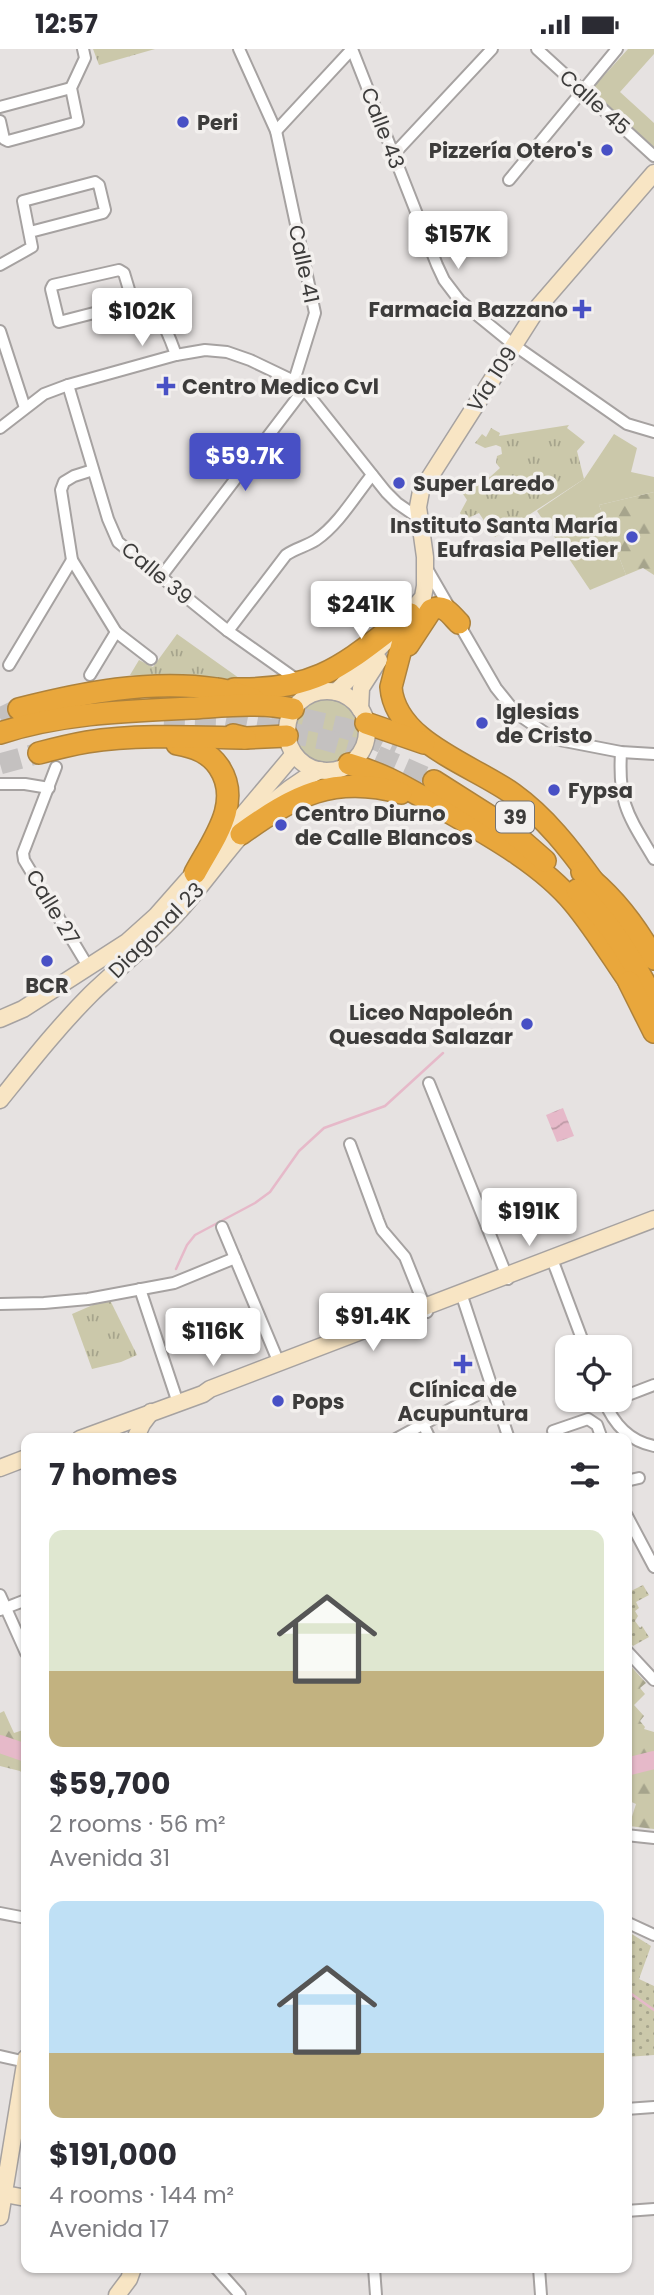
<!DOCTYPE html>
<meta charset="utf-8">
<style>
:root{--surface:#fff;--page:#f2f2f3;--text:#2b2b33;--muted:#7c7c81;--accent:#4850c5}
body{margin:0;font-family:Poppins,sans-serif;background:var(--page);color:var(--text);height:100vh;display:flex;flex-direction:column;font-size:26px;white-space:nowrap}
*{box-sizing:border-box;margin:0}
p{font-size:23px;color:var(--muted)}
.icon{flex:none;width:38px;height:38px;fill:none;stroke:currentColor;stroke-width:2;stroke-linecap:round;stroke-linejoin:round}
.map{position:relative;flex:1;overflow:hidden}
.sheet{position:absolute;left:21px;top:1384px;width:611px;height:840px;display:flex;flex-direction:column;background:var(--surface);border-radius:14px;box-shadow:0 2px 5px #0004}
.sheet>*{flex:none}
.buttons{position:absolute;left:555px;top:1286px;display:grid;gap:14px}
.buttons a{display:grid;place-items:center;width:77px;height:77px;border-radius:14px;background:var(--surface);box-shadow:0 2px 5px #0004;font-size:35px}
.price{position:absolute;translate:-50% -60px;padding:0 16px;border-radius:7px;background:#fff;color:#222;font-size:23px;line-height:46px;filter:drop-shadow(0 2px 4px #0008)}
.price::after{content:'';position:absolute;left:50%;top:42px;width:21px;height:16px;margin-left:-10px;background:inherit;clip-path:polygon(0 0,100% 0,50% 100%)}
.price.current{background:var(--accent);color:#fff}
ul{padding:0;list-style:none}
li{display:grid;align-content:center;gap:14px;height:371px;padding:0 28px}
li span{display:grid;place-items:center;height:217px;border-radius:14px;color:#555}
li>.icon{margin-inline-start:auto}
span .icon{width:126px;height:126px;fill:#fffc;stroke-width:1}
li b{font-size:30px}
h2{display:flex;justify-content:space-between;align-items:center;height:84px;padding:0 28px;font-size:30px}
.status{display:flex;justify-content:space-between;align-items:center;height:49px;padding:0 35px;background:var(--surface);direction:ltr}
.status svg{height:19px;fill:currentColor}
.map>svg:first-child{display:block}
</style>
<div class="status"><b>12:57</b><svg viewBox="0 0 49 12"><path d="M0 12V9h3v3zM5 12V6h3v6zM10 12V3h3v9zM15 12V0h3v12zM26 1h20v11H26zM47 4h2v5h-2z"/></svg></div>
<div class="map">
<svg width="654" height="2246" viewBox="0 0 654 2246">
<defs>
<pattern id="grass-dots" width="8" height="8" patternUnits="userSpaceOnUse" patternTransform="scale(1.75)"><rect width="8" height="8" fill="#cbc8aa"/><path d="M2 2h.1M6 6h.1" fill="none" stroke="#a6a48c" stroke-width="1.8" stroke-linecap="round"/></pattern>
<pattern id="forest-firs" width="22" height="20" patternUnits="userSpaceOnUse" patternTransform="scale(1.75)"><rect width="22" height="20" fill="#cbc8aa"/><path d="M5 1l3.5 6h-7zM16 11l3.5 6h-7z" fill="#a6a48c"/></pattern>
<pattern id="park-tufts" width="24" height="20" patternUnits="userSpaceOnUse" patternTransform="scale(1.75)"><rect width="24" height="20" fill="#cbc8aa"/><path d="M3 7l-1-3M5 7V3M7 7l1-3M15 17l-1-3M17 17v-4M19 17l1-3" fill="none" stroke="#a6a48c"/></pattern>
<pattern id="water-waves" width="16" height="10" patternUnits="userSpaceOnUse" patternTransform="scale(1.75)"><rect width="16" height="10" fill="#e6b9c9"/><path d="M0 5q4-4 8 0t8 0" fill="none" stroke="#bc98a4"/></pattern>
</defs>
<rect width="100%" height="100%" fill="#e6e2e1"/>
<g fill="url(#grass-dots)">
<polygon points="643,1536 649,1546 636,1553 639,1559 635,1562 638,1567 635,1572 640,1579 642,1577 649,1588 633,1597 627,1590 627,1544"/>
<polygon points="627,1882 651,1897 639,1930 654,1937 654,2006 627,2008"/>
</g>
<g fill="url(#forest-firs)">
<polygon points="654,443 654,526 643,519 626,526 599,456"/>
<polygon points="627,1613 646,1634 640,1639 645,1645 634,1656 644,1667 640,1672 645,1678 644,1680 654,1683 654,1780 629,1777 636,1755 627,1751"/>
<polygon points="4,1662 14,1684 26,1680 26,1728 20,1722 0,1717 0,1664"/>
</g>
<g fill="url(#park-tufts)">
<polygon points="93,0 155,0 99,16"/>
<polygon points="569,376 567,379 585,393 577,402 584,430 495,488 479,464 464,471 460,464 467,451 463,445 470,442 467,437 473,432 476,435 481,429 484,432 488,427 490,428 500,419 496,414 497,407 502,405 501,398 496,396 485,399 475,394 482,385 486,388 491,379 500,384 499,387"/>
<polygon points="177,585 246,634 163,630 130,626 139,611 153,618"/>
<polygon points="109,1249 137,1306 121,1313 92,1320 72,1265"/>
</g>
<g fill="#cbc8aa">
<polygon points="628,0 654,0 654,5 620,43 654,74 654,98 591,41"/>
<polygon points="614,385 637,399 631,423 654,428 654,443 599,456 626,526 590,541 537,462 584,430"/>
<circle cx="327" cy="683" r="34"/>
</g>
<polygon fill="url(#water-waves)" points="563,1059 574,1087 557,1093 546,1066"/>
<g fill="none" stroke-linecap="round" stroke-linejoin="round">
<g stroke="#e6b9c9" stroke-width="2.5">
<polyline points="176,1220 187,1196 195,1186 255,1154 270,1143 299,1102 324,1079 385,1057 443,1004"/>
<polyline points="626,1941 654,1961"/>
</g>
<g stroke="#e6b9c9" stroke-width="18">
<polyline points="0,1695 26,1704"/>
<polyline points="626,1718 654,1711"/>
</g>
<g stroke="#c4c1c0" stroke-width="21" stroke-dasharray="21 10" stroke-linecap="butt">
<polyline points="273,663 344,679 364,685 396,700"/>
<polyline points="0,669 19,660"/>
<polyline points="164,669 223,671 322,690 368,703 434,732"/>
<polyline points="0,715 39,704"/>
</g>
<defs>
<g id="street">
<polyline points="239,0 276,82 315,264 294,332 304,340 386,443 397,454 420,470"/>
<polyline points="352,0 437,216 444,231 460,252 514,296 627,375 654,383"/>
<polyline points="537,0 654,107"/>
<polyline points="0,58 71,39"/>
<polyline points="0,72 4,90 8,92 78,73 71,39 85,9 83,0"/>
<polyline points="276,82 352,0"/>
<polyline points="393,106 492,0"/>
<polyline points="509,131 617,0"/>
<polyline points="0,216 32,198 23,152 95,133 99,136 105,161 103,164 30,183"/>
<path d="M133,254L124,224L119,221L53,236L51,240L59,273L133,254C160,257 168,284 176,306"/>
<polyline points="0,282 25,359"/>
<polyline points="68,336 108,470 118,493 228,582 293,628"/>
<polyline points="0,379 44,345 68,336 176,306 205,301 227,303 250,311 294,332"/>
<polyline points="93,421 74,427 64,433 61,441 72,511 116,583 151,610"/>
<polyline points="426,518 496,639 516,664 554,690 621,703 654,705"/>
<polyline points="160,529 304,340"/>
<path d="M228,582L286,506C296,499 307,497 316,491C339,475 355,447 372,426"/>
<polyline points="9,616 72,511"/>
<polyline points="90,626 116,583"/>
<path d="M621,703C618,755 628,766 654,810"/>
<polyline points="56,718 23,804 24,811 89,919"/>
<polyline points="0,735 25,735 49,739"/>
<polyline points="429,1034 508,1230"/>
<polyline points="350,1095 378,1171 382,1181 405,1208 427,1263"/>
<polyline points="222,1178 279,1314"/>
<polyline points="552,1210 585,1298"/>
<polyline points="140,1240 178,1354"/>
<polyline points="461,1244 509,1390"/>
<polyline points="0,1255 44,1254 88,1250 174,1234 235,1209"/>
<polyline points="620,1349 654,1336"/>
<path d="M604,1351C613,1374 629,1392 654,1397"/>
<polyline points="423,1375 430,1390"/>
<polyline points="553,1382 588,1370 597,1376 602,1390"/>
<polyline points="396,1390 493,1337"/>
<polyline points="626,1432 639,1429"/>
<polyline points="626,1465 654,1518"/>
<polyline points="0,1546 26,1604"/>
<polyline points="0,1561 26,1551"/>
<polyline points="626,1601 654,1631"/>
<polyline points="626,1786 654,1789"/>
<polyline points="0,1864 26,1869"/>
<polyline points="626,1873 654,1886"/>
<polyline points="0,2007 26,2013"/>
<polyline points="626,2060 654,2058"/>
<polyline points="626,2162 654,2160"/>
<polyline points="216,2219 240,2246"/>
<polyline points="374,2219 376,2246"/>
<polyline points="539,2219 541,2246"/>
</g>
<g id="secondary">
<polyline points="404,571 423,548 425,537 425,508 418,458 421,442 539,257 654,124"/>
<circle cx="327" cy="682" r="40"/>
<polyline points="336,643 387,591"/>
<polyline points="360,660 361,639 379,611"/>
<polyline points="220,793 294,705"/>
<polyline points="0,970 23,960 127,893 156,867 201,816"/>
<path d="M0,1051C29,1015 58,978 91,945C120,917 154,891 181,860C225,810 257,752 320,721"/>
<polyline points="80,1390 203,1345 210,1340 654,1170"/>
<polyline points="135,1390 142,1375 151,1363"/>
<polyline points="0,1419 26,1409"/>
<polyline points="0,2144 26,2149"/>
<polyline points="0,2168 26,2009"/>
<polyline points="117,2246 129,2230 133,2219"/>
</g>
<g id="highway">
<path d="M410,565L391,638C395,693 475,717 513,745C545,768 570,800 593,832"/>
<path d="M408,596L431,561C444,554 450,565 459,574"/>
<path d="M234,640C320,642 345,614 410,565"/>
<path d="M19,660C82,644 150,630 217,640C229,641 241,647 253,650"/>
<polyline points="366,674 424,694"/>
<path d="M0,684C62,664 127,662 191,659C226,657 259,653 293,660"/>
<polyline points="233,686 245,689 287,687"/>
<path d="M177,695C194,698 209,703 219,718C243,754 212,792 195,824"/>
<path d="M39,704C54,700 70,696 87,693C138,685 193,688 245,689"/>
<path d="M349,715C387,726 406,739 440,758C485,784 541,814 574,854C594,878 611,906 629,932"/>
<polyline points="434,732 505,777 545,812"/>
<path d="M241,785C294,747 334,725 401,744"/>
<path d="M582,823C612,846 636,877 654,910"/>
<path d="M577,841C610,873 632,910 654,951"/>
<polyline points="629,933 654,983"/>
</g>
</defs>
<use href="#street" stroke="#a6a2a1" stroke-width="14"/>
<use href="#secondary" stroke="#a6a2a1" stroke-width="19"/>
<use href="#highway" stroke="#ad823c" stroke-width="24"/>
<use href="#street" stroke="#fff" stroke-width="10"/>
<use href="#secondary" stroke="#f8e5c4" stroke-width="16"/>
<use href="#highway" stroke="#e9a73c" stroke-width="21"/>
</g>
<g fill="#4850c5" stroke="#f3f0ee" stroke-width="2.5">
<circle cx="183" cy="73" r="7"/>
<circle cx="607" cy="101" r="7"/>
<path d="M578.5 249.5h7v7h7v7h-7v7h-7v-7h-7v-7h7z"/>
<path d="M162.5 326.5h7v7h7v7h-7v7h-7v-7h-7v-7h7z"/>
<circle cx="399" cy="434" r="7"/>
<circle cx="632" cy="488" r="7"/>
<circle cx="482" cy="674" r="7"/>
<circle cx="554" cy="741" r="7"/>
<circle cx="281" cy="776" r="7"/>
<circle cx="47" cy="912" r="7"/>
<circle cx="527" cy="975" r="7"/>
<path d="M459.5 1304.5h7v7h7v7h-7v7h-7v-7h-7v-7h7z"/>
<circle cx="278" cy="1352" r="7"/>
</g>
<g text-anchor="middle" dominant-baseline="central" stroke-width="7" stroke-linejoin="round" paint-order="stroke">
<rect fill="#f3f0ee" stroke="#747271" stroke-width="2" x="496" y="752.5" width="38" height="31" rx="5"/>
<g font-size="19" font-weight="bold" fill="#3d3c3b">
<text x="515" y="768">39</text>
</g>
<g font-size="21" fill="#3d3c3b" stroke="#f3f0ee">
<text transform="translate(595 53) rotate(42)">Calle 45</text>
<text transform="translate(383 79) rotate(69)">Calle 43</text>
<text transform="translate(304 215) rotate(78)">Calle 41</text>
<text transform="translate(492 330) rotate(-57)">Vía 109</text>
<text transform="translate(157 524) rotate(40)">Calle 39</text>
<text transform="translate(53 858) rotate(59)">Calle 27</text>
<text transform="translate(156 881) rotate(-45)">Diagonal 23</text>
</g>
<g font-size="21" font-weight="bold" fill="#3d3c3b" stroke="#f3f0ee" text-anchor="start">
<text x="197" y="73">Peri</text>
<text x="593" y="101" text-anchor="end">Pizzería Otero's</text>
<text x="568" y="260" text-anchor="end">Farmacia Bazzano</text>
<text x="182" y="337">Centro Medico Cvl</text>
<text x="413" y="434">Super Laredo</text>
<text x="618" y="476" text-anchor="end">Instituto Santa María<tspan x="618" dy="24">Eufrasia Pelletier</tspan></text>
<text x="496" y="662">Iglesias<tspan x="496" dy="24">de Cristo</tspan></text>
<text x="568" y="741">Fypsa</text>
<text x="295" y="764">Centro Diurno<tspan x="295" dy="24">de Calle Blancos</tspan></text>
<text x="47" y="936" text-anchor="middle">BCR</text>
<text x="513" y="963" text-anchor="end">Liceo Napoleón<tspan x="513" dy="24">Quesada Salazar</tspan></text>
<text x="463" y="1340" text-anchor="middle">Clínica de<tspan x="463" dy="24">Acupuntura</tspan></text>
<text x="292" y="1352">Pops</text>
</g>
</g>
</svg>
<div class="buttons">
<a><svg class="icon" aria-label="locate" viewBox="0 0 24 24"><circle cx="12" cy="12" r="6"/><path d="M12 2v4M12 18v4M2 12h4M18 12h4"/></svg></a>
</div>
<b class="price" style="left:458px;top:222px">$157K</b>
<b class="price" style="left:142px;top:299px">$102K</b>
<b class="price current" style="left:245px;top:444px">$59.7K</b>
<b class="price" style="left:361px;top:592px">$241K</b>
<b class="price" style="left:529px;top:1199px">$191K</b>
<b class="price" style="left:373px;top:1304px">$91.4K</b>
<b class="price" style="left:213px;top:1319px">$116K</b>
<section class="sheet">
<h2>7 homes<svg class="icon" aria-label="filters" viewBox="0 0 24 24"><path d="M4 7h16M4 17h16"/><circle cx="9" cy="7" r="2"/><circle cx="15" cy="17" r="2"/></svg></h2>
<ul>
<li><span style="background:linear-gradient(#dfe7d0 65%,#c2b280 0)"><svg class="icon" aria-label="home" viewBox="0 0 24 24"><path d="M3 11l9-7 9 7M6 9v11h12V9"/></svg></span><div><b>$59,700</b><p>2 rooms · 56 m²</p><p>Avenida 31</p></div></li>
<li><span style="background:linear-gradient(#bfe0f5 70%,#c2b280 0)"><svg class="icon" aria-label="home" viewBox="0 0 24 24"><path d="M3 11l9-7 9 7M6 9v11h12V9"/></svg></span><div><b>$191,000</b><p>4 rooms · 144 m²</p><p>Avenida 17</p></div></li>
</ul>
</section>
</div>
